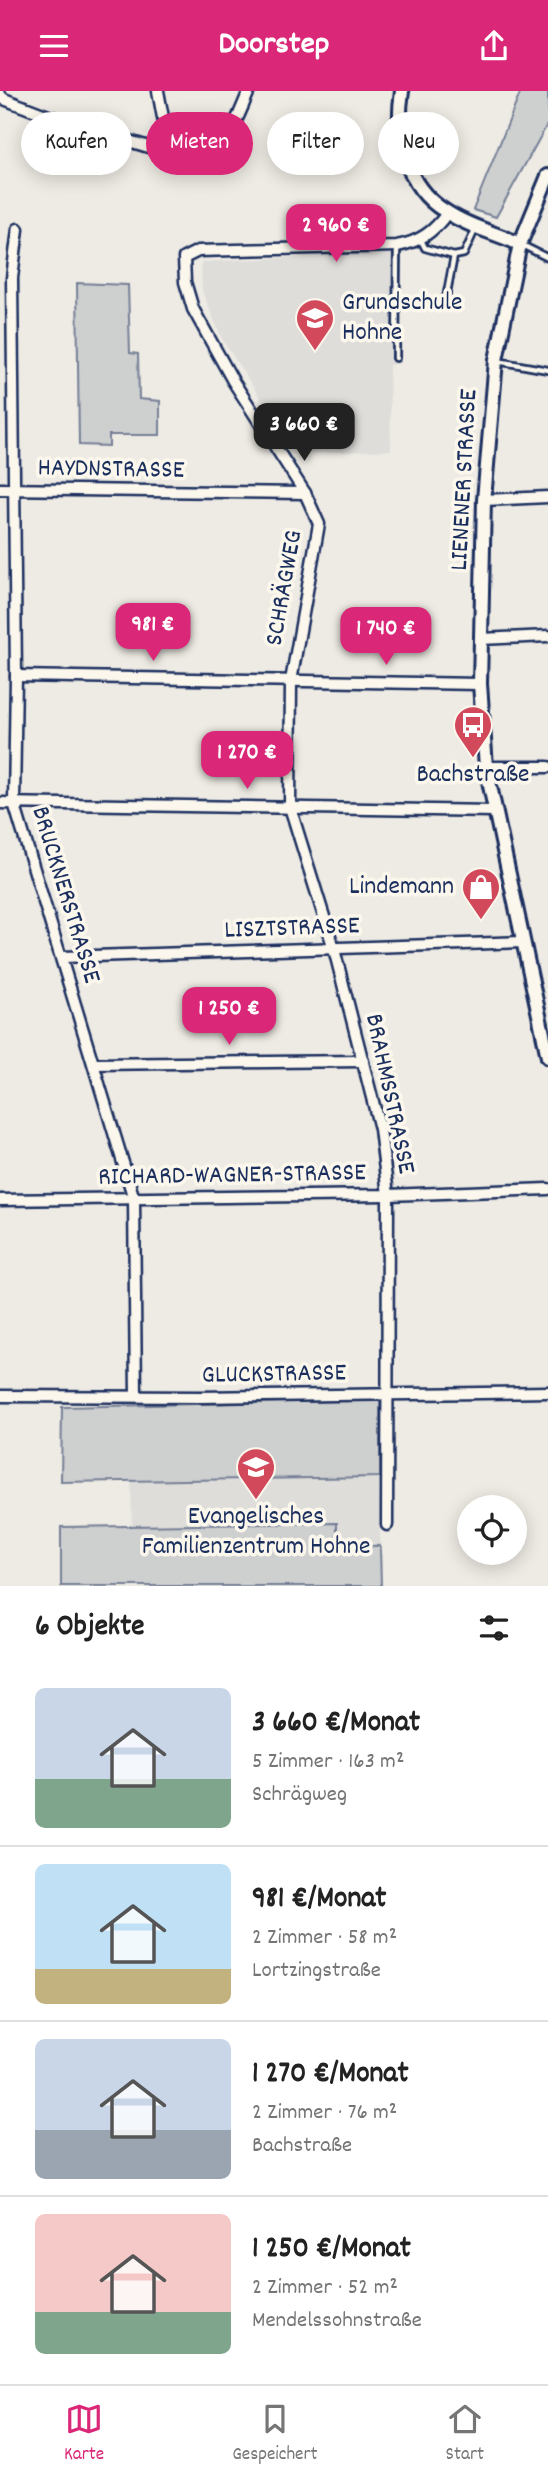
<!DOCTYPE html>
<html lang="de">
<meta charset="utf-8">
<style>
:root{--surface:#fff;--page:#f6f6f6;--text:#222;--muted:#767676;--line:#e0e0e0;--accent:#db2777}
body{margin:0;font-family:Dekko,sans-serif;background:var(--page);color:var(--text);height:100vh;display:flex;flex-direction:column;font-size:26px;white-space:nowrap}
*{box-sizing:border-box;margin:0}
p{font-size:23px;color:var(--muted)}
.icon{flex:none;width:38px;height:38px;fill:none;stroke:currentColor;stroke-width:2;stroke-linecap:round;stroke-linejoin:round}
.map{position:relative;height:1495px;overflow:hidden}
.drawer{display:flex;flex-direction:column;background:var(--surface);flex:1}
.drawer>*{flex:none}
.hud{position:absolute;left:21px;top:21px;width:508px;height:63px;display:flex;gap:14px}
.tools{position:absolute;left:457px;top:1404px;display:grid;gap:14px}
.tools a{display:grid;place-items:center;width:70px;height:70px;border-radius:50%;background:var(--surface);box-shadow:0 4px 18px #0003;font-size:35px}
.price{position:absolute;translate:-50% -60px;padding:0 16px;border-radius:14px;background:var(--accent);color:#fff;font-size:23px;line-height:46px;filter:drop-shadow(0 2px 4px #0008)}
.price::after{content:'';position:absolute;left:50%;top:42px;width:21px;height:16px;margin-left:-10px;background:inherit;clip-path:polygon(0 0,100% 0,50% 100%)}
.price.active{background:#222;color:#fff}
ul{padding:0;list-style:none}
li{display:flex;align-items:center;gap:21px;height:175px;padding:0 35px}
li+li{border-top:2px solid var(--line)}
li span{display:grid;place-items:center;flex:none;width:196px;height:140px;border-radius:10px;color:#555}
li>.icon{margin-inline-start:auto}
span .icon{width:84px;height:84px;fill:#fffc;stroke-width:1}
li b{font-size:30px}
h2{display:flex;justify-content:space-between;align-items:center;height:84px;padding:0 35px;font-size:30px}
.pill{padding:0 24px;border-radius:32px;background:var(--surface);box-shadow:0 4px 18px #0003;font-size:24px;line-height:63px}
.pill.active{background:var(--accent);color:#fff}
header{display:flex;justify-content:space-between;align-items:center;height:91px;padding:0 35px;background:var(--accent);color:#fff;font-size:32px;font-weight:700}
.tab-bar{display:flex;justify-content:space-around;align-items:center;height:98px;border-top:2px solid var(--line);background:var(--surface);font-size:19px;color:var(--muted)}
.tab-bar a{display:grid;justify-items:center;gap:4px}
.tab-bar .active{color:var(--accent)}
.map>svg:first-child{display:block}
</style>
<header><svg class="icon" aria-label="menu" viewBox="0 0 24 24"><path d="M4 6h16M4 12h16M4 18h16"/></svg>Doorstep<svg class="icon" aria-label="share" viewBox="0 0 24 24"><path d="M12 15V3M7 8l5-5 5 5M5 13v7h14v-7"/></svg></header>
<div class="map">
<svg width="548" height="1495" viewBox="0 0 548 1495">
<rect width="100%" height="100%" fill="#eeebe4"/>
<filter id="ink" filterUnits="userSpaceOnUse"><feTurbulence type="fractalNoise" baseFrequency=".0143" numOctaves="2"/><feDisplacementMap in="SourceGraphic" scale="14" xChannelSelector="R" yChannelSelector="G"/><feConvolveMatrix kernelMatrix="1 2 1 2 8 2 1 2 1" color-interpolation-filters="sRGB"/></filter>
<g filter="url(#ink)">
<g fill="#deddda">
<polygon points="398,161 401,272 389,274 391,359 297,363 223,250 202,200 201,171"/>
<polygon points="380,1386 380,1455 337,1454 336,1432 132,1435 131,1388"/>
</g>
<g fill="#cecfcf" stroke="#747f96" stroke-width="2">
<polygon points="521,0 548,0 548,32 496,126 473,119"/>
<polygon points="77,192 128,194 130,262 138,263 139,308 160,310 160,344 109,344 109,355 79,354"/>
<polygon points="380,1309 380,1386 61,1391 62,1316"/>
<polygon points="337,1432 337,1454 380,1455 381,1495 61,1495 61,1436"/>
</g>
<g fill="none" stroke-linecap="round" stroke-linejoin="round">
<defs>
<g id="service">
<polyline points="421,149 425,157 454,165 464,163 475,139"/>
<polyline points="520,153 548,167"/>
<polyline points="446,207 454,165"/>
<polyline points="396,267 397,156"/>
<polyline points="497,270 548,279"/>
</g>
<g id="minor">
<polyline points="158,0 170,64"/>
<path d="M0,4L4,8L51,26L194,70C230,47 233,39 249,0"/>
<polyline points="18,138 12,187 16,585 14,712 134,1108 136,1305"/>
<polyline points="0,398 305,402"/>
<polyline points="484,409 548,406"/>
<polyline points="481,548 548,545"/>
<polyline points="16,585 480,593"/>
<polyline points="486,676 548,676"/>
<polyline points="0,712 494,720"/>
<polyline points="62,866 523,851"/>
<polyline points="94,973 363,970"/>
<polyline points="0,1109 388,1104 548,1098"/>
<polyline points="0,1305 201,1306 548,1301"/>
<path d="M387,1434L388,1104L380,1038L334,858L290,716L291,590L319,433L305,402L233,290L193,218L185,191L184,167L198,160L397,155C419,151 434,141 447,122"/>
</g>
<g id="tertiary">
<path d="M402,0C395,45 404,95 445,120C467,135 495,142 520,153"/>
<polyline points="548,85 520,153 496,269 484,409 480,593 486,676 548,966"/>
</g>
</defs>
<use href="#service" stroke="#1b2f5e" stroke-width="10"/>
<use href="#minor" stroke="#1b2f5e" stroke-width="15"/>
<use href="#tertiary" stroke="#1b2f5e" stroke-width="18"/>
<use href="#service" stroke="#fbf7ec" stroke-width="4.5"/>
<use href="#minor" stroke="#fbf7ec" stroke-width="10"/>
<use href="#tertiary" stroke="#fbf7ec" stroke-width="12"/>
</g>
</g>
<defs>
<symbol id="school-pin" viewBox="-11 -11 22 30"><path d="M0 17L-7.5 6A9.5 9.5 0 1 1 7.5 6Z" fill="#d1495b" stroke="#fbf7ec"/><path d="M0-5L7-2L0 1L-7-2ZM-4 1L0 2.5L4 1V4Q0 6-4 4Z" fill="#fff"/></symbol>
<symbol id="bus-pin" viewBox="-11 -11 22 30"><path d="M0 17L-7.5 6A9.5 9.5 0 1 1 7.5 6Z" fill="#d1495b" stroke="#fbf7ec"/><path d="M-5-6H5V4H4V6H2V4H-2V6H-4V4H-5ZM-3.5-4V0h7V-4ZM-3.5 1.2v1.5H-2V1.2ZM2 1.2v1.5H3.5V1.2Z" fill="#fff"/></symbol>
<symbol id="shop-pin" viewBox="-11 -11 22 30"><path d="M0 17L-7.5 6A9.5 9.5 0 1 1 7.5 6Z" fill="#d1495b" stroke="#fbf7ec"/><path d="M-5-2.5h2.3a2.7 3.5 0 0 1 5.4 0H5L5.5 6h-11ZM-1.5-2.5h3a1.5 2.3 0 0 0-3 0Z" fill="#fff"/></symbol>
</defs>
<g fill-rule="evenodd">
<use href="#school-pin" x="293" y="205" width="44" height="60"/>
<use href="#bus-pin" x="451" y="612" width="44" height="60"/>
<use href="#shop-pin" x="459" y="774" width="44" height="60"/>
<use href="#school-pin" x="234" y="1354" width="44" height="60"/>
</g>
<g text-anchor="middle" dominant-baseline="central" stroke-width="7" stroke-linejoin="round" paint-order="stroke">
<g font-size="26" fill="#1b2f5e" stroke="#fbf7ec">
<text x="342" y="212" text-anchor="start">Grundschule<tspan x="342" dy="30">Hohne</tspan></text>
<text x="473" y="684">Bachstraße</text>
<text x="454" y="796" text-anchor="end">Lindemann</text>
<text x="256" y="1426">Evangelisches<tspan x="256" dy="30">Familienzentrum Hohne</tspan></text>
</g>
<g font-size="26" fill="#1b2f5e" stroke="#fbf7ec">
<text transform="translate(111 379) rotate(1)">HAYDNSTRASSE</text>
<text transform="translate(465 389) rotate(-87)">LIENENER STRASSE</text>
<text transform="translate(285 497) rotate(-80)">SCHRÄGWEG</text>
<text transform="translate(65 804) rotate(73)">BRUCKNERSTRASSE</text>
<text transform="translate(292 838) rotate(-2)">LISZTSTRASSE</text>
<text transform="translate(389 1003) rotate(78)">BRAHMSSTRASSE</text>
<text transform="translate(232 1085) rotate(-1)">RICHARD-WAGNER-STRASSE</text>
<text transform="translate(274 1284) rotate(-1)">GLUCKSTRASSE</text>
</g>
</g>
</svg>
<div class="tools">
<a><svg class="icon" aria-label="locate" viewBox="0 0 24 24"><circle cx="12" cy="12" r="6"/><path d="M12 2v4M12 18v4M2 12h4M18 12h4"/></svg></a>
</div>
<b class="price" style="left:336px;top:173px">2 960 €</b>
<b class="price active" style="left:304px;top:372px">3 660 €</b>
<b class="price" style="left:153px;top:572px">981 €</b>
<b class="price" style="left:386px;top:576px">1 740 €</b>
<b class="price" style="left:247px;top:700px">1 270 €</b>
<b class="price" style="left:229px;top:956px">1 250 €</b>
<div class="hud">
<a class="pill">Kaufen</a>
<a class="pill active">Mieten</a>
<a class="pill">Filter</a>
<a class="pill">Neu</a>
</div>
</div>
<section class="drawer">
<h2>6 Objekte<svg class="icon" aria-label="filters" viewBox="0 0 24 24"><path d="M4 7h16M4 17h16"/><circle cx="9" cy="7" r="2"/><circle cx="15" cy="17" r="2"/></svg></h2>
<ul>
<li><span style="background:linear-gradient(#c9d6e8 65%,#7fa58c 0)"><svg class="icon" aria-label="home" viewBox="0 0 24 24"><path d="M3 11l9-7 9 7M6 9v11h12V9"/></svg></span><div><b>3 660 €/Monat</b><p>5 Zimmer · 163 m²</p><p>Schrägweg</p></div></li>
<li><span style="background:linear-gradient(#bfe0f5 75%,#c2b280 0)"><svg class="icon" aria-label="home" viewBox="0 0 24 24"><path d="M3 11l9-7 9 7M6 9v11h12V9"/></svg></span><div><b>981 €/Monat</b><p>2 Zimmer · 58 m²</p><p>Lortzingstraße</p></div></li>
<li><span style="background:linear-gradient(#c9d6e8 65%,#9aa5b1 0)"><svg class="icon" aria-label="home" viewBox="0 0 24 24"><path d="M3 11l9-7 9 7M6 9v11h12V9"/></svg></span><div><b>1 270 €/Monat</b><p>2 Zimmer · 76 m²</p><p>Bachstraße</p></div></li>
<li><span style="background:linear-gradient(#f6c9c9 70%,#7fa58c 0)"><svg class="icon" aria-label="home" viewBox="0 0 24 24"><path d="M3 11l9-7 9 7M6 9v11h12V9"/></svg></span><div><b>1 250 €/Monat</b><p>2 Zimmer · 52 m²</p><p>Mendelssohnstraße</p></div></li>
</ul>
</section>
<nav class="tab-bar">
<a class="active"><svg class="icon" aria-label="map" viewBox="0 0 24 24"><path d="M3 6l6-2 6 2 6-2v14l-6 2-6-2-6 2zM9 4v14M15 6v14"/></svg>Karte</a>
<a><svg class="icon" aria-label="saved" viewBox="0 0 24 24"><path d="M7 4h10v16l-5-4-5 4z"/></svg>Gespeichert</a>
<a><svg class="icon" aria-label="home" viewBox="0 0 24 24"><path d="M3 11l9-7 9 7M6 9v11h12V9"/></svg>Start</a>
</nav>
